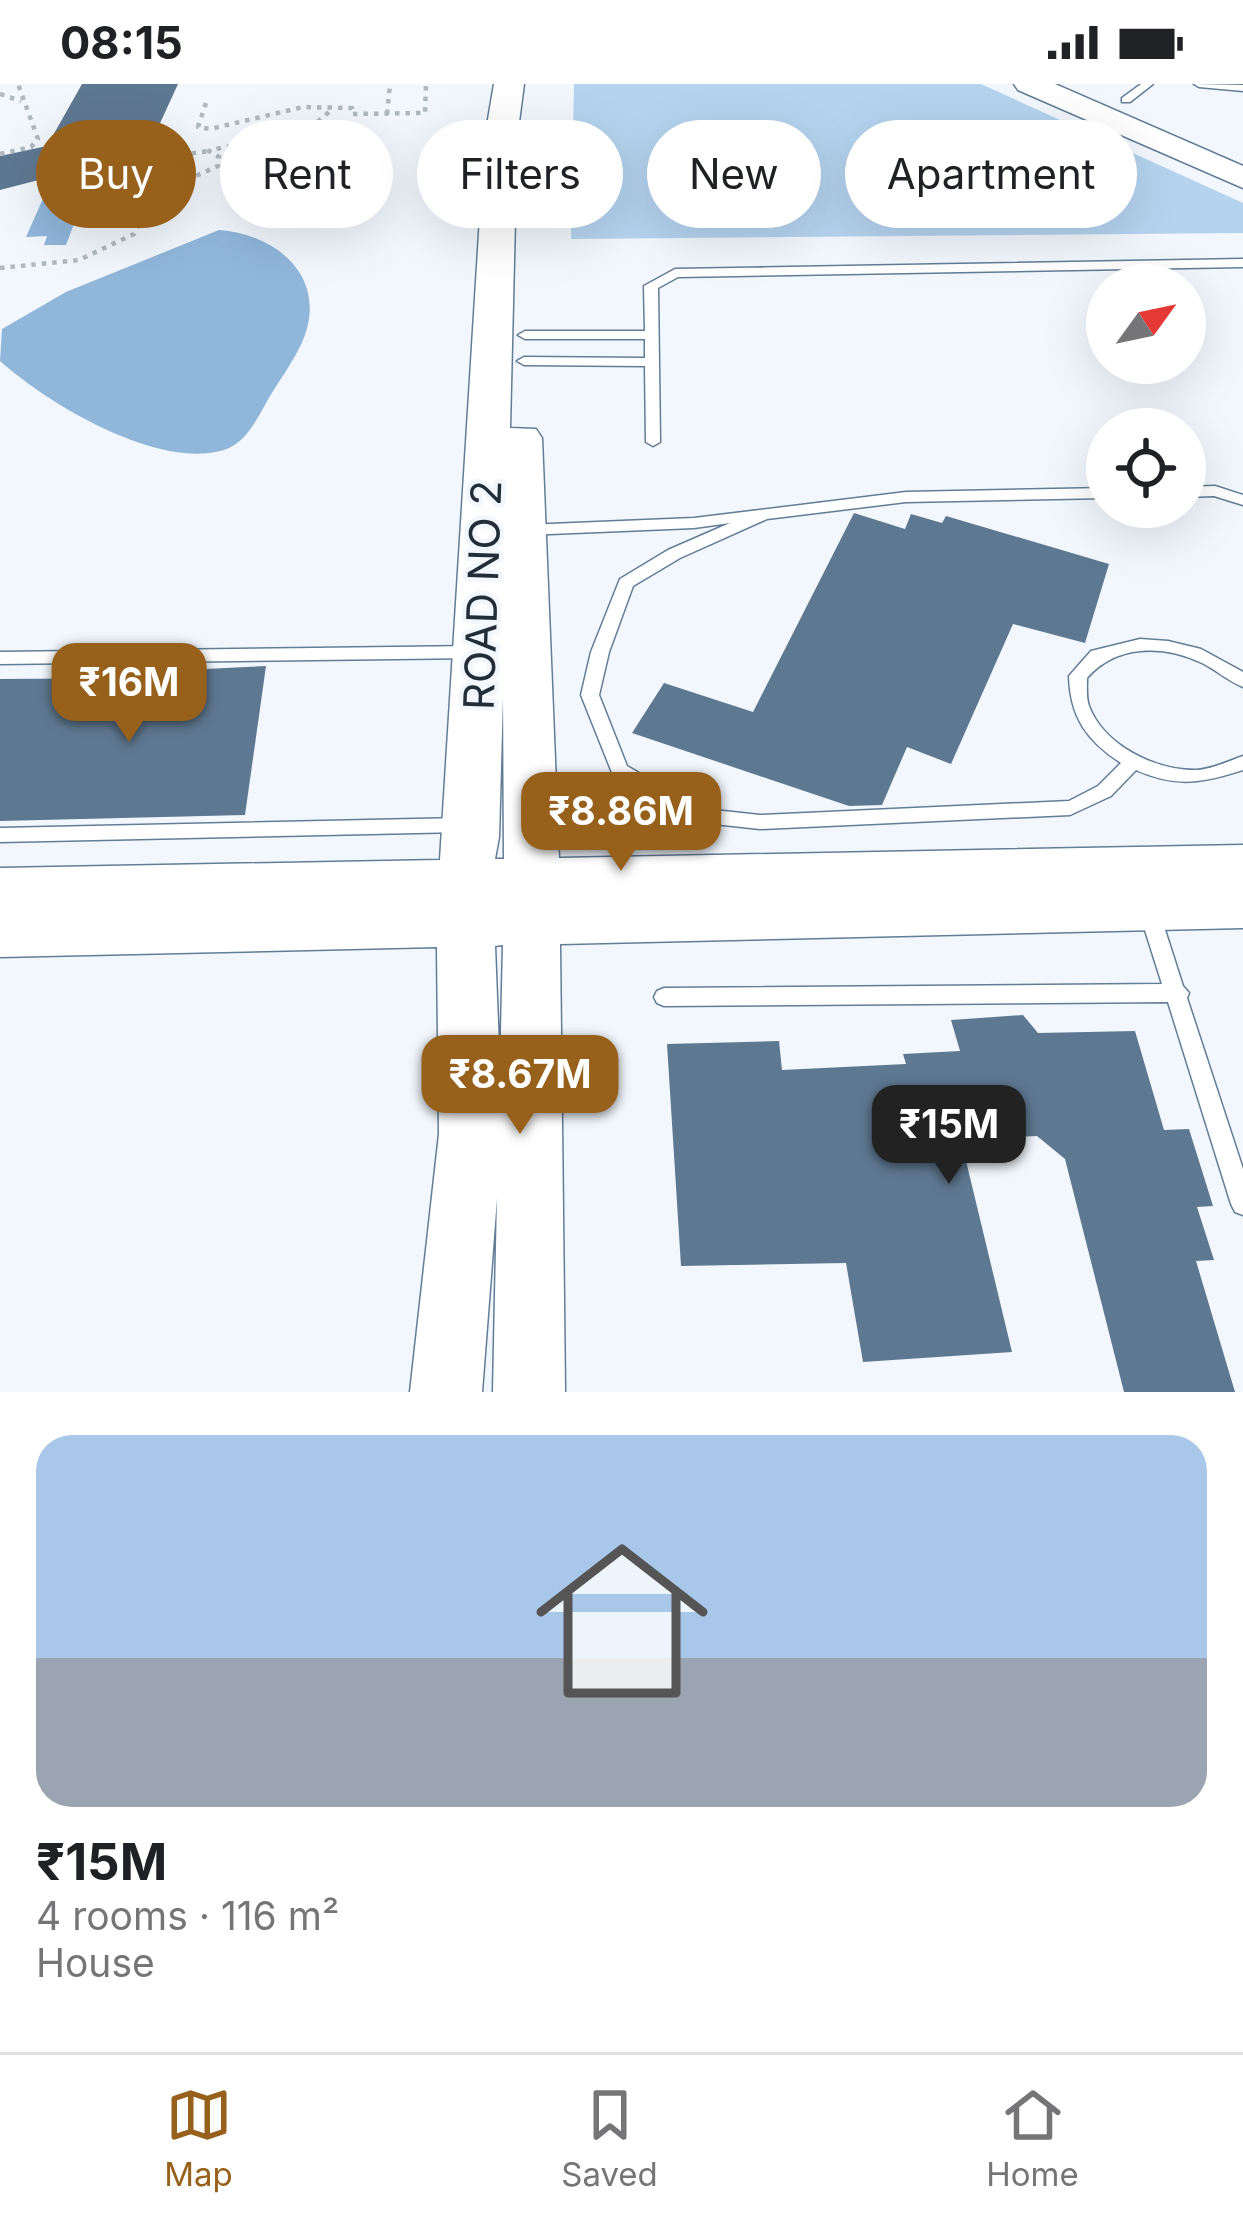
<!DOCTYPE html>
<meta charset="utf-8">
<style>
:root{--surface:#fff;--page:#f6f6f6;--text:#202124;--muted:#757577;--line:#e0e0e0;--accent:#98611b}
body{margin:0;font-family:Inter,sans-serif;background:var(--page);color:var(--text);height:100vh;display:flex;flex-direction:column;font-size:45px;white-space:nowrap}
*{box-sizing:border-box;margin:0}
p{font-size:39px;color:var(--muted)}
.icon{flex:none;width:66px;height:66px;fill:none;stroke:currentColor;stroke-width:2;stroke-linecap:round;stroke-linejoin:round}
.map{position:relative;height:1308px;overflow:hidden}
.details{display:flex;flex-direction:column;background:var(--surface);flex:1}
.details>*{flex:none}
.guide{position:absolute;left:36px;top:36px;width:1173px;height:108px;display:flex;gap:24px}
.needle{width:78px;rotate:57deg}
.buttons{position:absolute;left:1086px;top:180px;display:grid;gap:24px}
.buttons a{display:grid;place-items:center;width:120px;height:120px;border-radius:50%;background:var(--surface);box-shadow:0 12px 48px #0002;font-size:60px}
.price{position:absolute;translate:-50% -102px;padding:0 27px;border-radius:24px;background:var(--accent);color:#fff;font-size:39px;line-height:78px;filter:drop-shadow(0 3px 6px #0008)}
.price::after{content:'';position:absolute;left:50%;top:72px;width:36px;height:27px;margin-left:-18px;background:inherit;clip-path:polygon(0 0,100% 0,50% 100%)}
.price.on{background:#222;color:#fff}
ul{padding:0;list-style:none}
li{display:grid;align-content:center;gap:24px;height:636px;padding:0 36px}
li+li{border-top:3px solid var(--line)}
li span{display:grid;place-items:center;height:372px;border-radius:36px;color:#555}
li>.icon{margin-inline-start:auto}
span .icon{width:216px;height:216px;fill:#fffc;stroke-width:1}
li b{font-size:51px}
.tag{padding:0 42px;border-radius:54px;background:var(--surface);box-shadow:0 12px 48px #0002;font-size:42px;line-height:108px}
.tag.on{background:var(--accent);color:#fff}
.status{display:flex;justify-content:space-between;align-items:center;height:84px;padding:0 60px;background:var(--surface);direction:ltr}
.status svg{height:33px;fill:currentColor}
.tabs{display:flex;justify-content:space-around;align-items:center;height:168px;border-top:3px solid var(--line);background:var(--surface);font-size:33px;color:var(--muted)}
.tabs a{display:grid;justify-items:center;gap:6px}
.tabs .on{color:var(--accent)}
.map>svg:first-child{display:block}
</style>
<div class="status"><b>08:15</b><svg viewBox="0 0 49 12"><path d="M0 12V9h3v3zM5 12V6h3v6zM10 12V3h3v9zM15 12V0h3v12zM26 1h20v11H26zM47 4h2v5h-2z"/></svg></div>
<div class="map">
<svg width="1243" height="1308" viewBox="0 0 1243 1308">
<rect width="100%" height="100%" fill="#f1f7fd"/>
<polygon fill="#b5d3ef" points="574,0 981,0 1243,119 1243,149 571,155"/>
<g fill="#90b6da">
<polygon points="66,107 59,124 80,124 66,161 44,161 47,152 26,153 46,108"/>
<path d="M219,146C276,150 329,193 303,256C295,275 281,294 270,312C259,331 247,359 224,366C157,386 47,319 0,277L2,245L66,208Z"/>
</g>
<g fill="#5f7891">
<polygon points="82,0 178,0 150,61 139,70 0,106 0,72 47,62"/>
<polygon points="854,429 905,445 911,430 942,439 946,432 1109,480 1085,559 1013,540 951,680 907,663 882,721 849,722 632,649 664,599 753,628"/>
<polygon points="266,582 245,731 0,737 0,595 143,594 144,588"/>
<polygon points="1023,931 1038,949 1135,947 1164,1046 1189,1045 1213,1122 1197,1123 1214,1176 1196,1177 1235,1308 1124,1308 1065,1075 1037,1052 961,1056 1012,1268 863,1278 846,1179 681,1182 667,960 779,957 782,986 906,980 903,970 960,967 951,936"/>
</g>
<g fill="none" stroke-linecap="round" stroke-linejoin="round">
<defs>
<g id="lane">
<polygon points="1141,0 1153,0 1130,18 1122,18 1122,14"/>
<polygon points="1194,0 1243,1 1243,7 1199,3"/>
<polygon points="1243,175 1243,183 678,193 658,204 660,358 653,362 646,358 645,282 524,281 517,277 524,273 645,274 645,255 525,255 518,251 525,247 645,247 644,202 675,185"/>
<polygon points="1215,402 1243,411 1243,421 1214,412 1185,413 1185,403"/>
<path d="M1107,404V414L906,418L767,435L680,474L633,502L609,568L599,611L627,682L687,717L714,726L760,731L1069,717L1098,702L1121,679C1087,657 1070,633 1069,592L1091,567L1140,555L1168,557L1201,565L1243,588V603C1228,597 1216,586 1202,579C1162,560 1116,561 1087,594C1087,603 1086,614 1089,622C1104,662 1157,687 1197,686C1212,685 1229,677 1243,672V686C1203,699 1176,704 1136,686L1111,712L1070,731L760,745L714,740L673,727L613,691L581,611L591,568L620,495L668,466L730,439L694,444L526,451L518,446L526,441L694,434L906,408Z"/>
<polygon points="475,562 484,568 475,574 0,580 0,568"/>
<polygon points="462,734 469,736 471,741 469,746 462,748 0,758 0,744"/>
<polygon points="1148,816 1155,818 1158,824 1183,902 1189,909 1187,914 1243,1085 1243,1131 1235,1128 1231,1120 1168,918 664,922 657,919 654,913 657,907 664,904 1162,900 1138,824 1141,818"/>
</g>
<g id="secondary">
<path d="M494,0H524L517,53L510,344L536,345L542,354L559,774L1243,761V844L560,860L565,1308H493L497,1114L482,1308H410L439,1050L437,863L0,873V784L440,776L485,53ZM503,613L504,775H495L499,753ZM503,861L500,990L495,862Z"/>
<polygon points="1014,0 1055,0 1243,82 1243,104 1018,6"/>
</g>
</defs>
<use href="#lane" stroke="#637d96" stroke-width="3"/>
<use href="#secondary" stroke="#637d96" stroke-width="3"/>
<g stroke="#b1b9c0" stroke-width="4.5" stroke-dasharray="4.5 6" stroke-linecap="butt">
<polyline points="0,10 21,17"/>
<polyline points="206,19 198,43 210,45 303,23 352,24 352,30 425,29 426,0"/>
<polyline points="387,30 390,0"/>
<polyline points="0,70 31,63 38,55 18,0"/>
<polyline points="150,75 209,67"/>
<path d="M0,184L79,176L134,150L153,111L218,82L219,73L209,67C249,55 305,59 332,24"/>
</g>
<use href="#lane" fill="#fff" fill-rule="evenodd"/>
<use href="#secondary" fill="#fff" fill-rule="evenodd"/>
</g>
<g text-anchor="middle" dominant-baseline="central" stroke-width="9" stroke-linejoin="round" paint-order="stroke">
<g font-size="42" fill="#222d37" stroke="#f1f7fd">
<text transform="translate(482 511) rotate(-88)">ROAD NO 2</text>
</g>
</g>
</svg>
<div class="buttons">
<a><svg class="needle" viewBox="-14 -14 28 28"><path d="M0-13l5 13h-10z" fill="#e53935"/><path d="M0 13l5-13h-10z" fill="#757577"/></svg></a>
<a><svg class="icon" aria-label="locate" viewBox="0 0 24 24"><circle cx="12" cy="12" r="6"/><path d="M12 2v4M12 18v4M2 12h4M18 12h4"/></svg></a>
</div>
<b class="price" style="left:129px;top:661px">₹16M</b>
<b class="price" style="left:621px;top:790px">₹8.86M</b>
<b class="price" style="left:520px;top:1053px">₹8.67M</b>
<b class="price on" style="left:949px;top:1103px">₹15M</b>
<div class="guide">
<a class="tag on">Buy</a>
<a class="tag">Rent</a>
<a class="tag">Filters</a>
<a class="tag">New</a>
<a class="tag">Apartment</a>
</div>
</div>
<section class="details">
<ul>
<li><span style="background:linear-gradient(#a9c7e8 60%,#9aa5b1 0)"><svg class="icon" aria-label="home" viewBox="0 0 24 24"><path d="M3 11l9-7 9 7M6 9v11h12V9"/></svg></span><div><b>₹15M</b><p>4 rooms · 116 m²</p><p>House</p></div></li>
</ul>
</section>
<nav class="tabs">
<a class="on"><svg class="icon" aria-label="map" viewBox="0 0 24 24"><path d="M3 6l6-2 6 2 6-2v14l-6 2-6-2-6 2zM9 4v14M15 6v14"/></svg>Map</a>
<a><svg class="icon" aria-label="saved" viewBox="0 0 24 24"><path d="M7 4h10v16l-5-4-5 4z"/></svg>Saved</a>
<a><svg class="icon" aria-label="home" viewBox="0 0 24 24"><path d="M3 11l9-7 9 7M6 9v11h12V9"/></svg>Home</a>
</nav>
